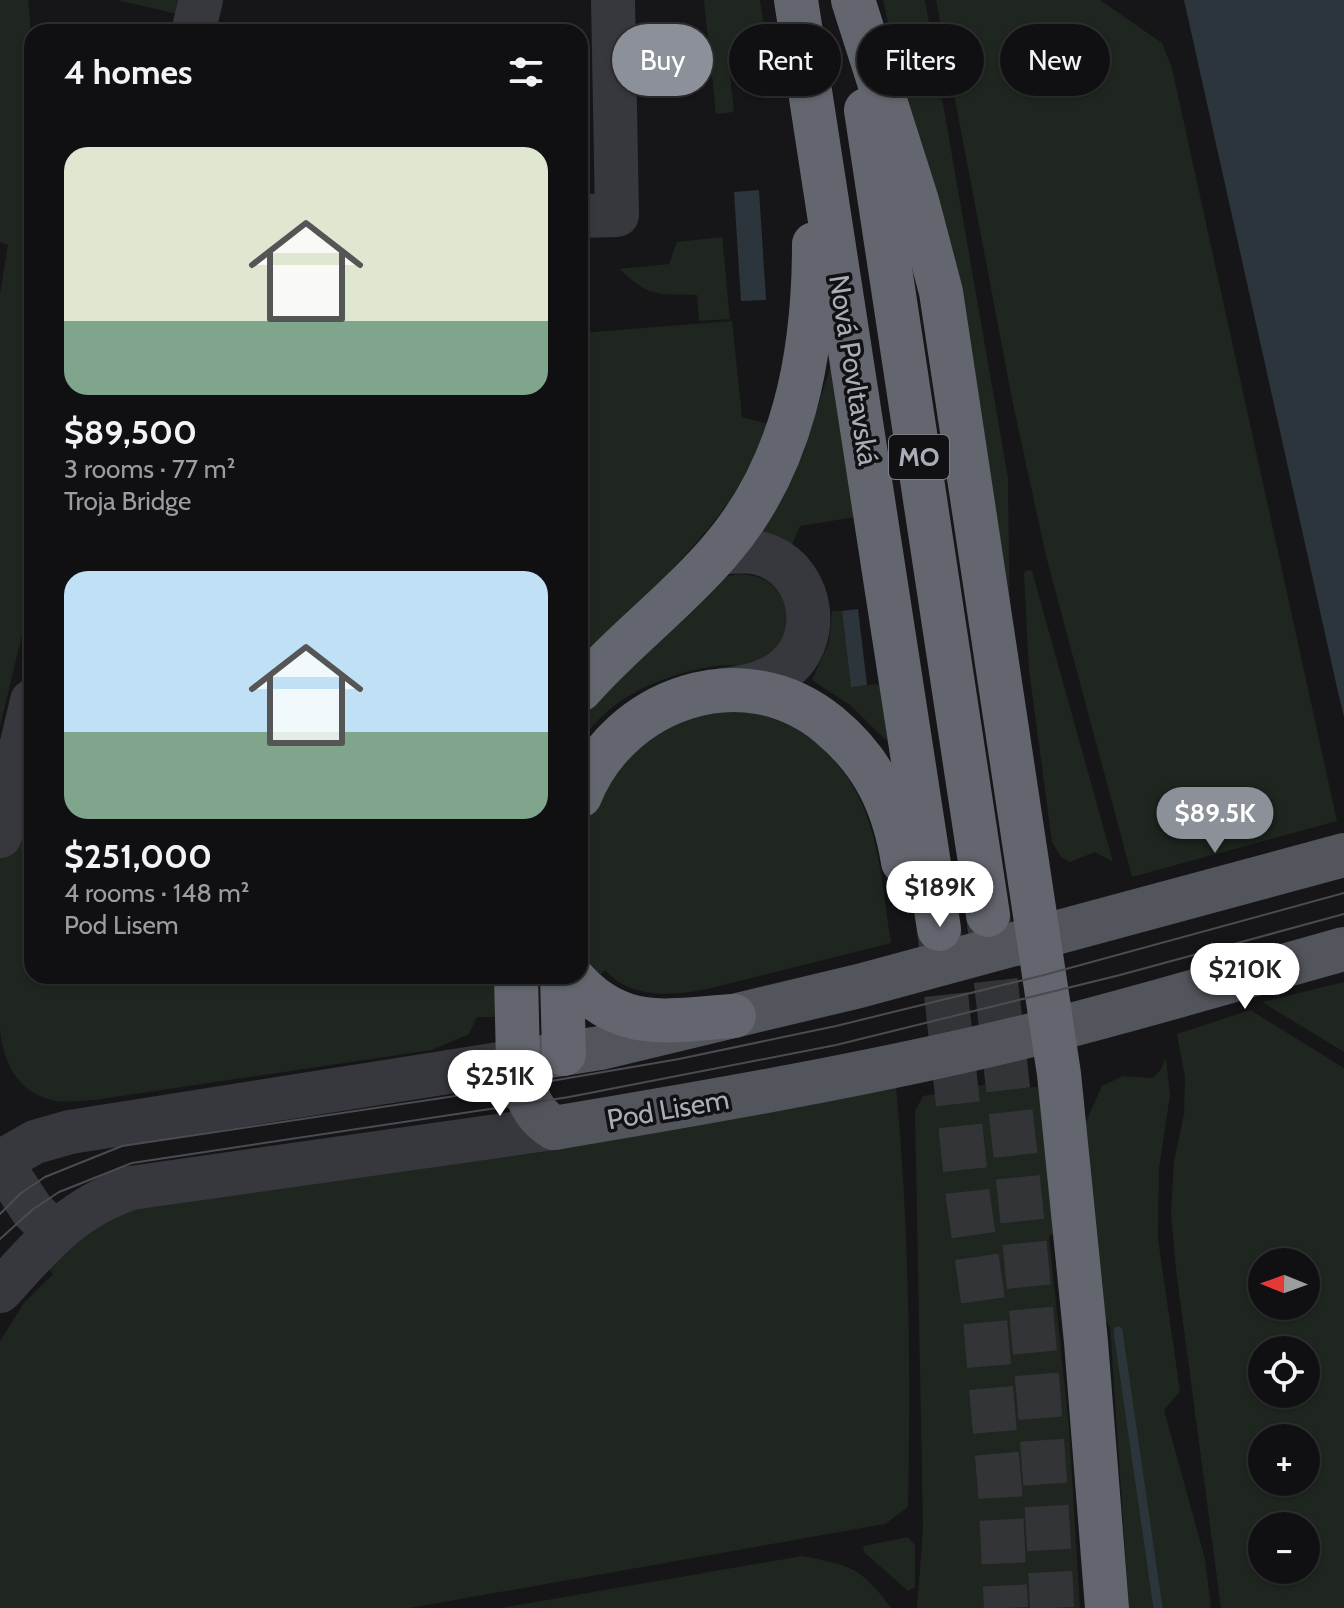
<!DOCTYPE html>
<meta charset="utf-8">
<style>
:root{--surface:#101012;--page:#19191b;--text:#f1f3f6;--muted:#9c9d9f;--line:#303032;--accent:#8c9099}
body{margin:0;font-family:Cabin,sans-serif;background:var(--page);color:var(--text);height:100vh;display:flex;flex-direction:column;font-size:30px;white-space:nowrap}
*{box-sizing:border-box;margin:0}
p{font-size:26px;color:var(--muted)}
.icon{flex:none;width:44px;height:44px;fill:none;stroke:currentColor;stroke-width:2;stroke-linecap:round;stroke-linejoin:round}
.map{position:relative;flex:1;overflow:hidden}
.drawer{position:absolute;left:24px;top:24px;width:564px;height:960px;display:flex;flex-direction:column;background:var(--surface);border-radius:24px;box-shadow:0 2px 6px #0004,0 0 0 2px var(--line)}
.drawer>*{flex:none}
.banner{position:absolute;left:612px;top:24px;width:612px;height:72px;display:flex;gap:16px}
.needle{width:52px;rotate:271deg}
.buttons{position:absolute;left:1248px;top:1248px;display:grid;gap:16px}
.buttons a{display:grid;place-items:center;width:72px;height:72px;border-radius:50%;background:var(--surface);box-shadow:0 2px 6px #0004,0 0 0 2px var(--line);font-size:40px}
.price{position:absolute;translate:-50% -68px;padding:0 18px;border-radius:28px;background:#fff;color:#222;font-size:26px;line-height:52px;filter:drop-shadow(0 2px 4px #0008)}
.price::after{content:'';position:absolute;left:50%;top:48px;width:24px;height:18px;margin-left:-12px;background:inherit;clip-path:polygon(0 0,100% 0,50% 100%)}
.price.selected{background:var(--accent);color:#fff}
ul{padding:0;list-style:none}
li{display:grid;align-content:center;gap:16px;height:424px;padding:0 40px}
li span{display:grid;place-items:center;height:248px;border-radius:24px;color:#555}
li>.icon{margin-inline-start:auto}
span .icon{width:144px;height:144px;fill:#fffc;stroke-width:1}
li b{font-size:34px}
h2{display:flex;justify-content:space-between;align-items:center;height:96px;padding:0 40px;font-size:34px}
.tag{padding:0 28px;border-radius:36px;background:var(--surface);box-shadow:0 2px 6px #0004,0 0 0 2px var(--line);font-size:28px;line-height:72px}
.tag.selected{background:var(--accent);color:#fff}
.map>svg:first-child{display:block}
</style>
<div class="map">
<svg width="1344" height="1608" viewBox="0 0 1344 1608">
<rect width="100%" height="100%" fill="#161618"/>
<g fill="#1e261f" fill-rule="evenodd">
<polygon points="0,0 28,0 32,44 32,594 0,726 0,294 8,245 0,242"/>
<polygon points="117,0 189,0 186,16"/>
<polygon points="704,0 760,0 770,71 730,76 734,112 716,114"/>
<polygon points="883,0 925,0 1008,478 1010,645 910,126"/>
<polygon points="936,0 1100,0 1162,43 1172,68 1337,821 1132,877 1046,556 1013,404"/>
<path d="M722,237L730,319L699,321L697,295C656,294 651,298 619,269L669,264L677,242Z"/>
<path d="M732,321L742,417L769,424C757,451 745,477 729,501C692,556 628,611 580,659V333Z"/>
<polygon points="830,368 833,368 856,517 800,526 791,547 762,534 762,528 787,489 803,454"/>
<polygon points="1027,570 1032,571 1113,862 1095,852 1070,862 1061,857 1052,842 1029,670 1024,573"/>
<path d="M739,574C749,575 759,576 768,582C796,601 791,644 763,660C749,668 731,664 715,666C663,674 609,697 580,743V722L608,689L724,577Z"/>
<polygon points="832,611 842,611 851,686 881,684 888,742 850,705 812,680 829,642"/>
<path d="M32,635V976H497L498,1001L494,1017H477L469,1034L432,1050L95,1100C82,1100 64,1104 51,1100C17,1091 3,1062 0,1029V769Z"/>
<path d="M705,709C722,710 751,706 767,711C777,713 789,724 798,730C878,782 878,858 891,943L703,990C668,996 630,998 605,970L596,979L580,952V858L587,824L605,777L632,743Z"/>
<polygon points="1344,982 1344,1052 1262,1002"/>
<path d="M1250,1010L1344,1068V1608H1221L1176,1270L1171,1213L1174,1161L1184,1114L1185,1077L1177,1034ZM1262,1262H1306V1306H1262ZM1262,1350H1306V1394H1262ZM1262,1438H1306V1482H1262ZM1262,1526H1306V1570H1262Z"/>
<polygon points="1166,1058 1170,1095 1159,1168 1158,1239 1180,1391 1164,1410 1205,1559 1211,1608 1129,1608 1110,1326 1103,1318 1084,1126 1102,1086 1123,1076 1152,1078 1160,1071"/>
<polygon points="1010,1080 1019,1088 1038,1087 1056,1233 1049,1236 1069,1427 1080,1608 917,1608 923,1528 915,1111 923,1096"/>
<path d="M896,1086C909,1226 911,1367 908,1507L885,1524L410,1608H0V1341L24,1303L53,1274L43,1263C78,1237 112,1217 153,1202L538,1153Z"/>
<polygon points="908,1537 915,1545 915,1587 908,1591 864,1552 863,1546"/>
<path d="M802,1556C849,1565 862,1567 891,1608H501Z"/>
</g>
<g fill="#2c353c">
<polygon points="1184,0 1344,0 1344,717 1338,692"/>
<polygon points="759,190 766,300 741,301 734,192"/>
<polygon points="858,609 867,685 851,687 842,611"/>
</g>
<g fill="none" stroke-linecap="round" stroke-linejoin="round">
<polyline stroke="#2c353c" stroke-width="9" points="1118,1331 1158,1608"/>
<g stroke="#333438" stroke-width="44" stroke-dasharray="44 22" stroke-linecap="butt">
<path d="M988,915C1015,1145 1042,1376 1052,1608"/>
<polyline points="939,929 968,1197 984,1308 1000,1490 1006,1608"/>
</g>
<g stroke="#37383d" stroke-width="44">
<polyline points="193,32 201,0"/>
<polyline points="580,216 617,215 613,0"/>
<path d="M719,552C736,552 752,549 768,556C815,575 823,643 781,672C763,685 744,687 723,690"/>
<polyline points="0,836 32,701"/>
<polyline points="0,1161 32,1210 54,1232"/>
<polyline points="0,1162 35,1142 70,1132 518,1061"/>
<path d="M0,1291C42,1245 70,1209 131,1188L554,1128"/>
</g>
<g stroke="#53555c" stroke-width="44">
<path d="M554,1128C529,1113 523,1087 518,1061L600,1048L859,986L1344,855"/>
<path d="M554,1128C721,1100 888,1071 1052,1030C1150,1005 1247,976 1344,949"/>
</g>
<g stroke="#63666e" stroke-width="44">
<polyline points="796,0 939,929"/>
<polyline points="853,0 917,201 941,292 1059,1074 1086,1342 1107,1608"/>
<polyline points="866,110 988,915"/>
<path d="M580,690C623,641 676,602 719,552C794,466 814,355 814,244"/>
<path d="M580,796C619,698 744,654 829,725C874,762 894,806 903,862"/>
<polyline points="516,976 518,1061"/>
<polyline points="562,976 564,1054"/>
<path d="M571,976C620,1034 668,1020 734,1016"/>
</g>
<g stroke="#4a4c52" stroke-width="2">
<polyline points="0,1214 21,1193 45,1177 122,1146 522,1086 679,1059 836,1026 1044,975 1344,893"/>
<polyline points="0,1239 32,1210 59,1192 132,1163 569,1097 836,1045 1120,975 1344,914"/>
</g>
</g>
<g text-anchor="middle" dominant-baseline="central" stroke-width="7" stroke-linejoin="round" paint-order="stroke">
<rect fill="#111113" stroke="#7b7e86" stroke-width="2" x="889" y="435" width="60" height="44" rx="6"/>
<g font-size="26" font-weight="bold" fill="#a8adb8">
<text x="919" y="457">MO</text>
</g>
<g font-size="28" fill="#a8adb8" stroke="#111113">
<text transform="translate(854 370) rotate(81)">Nová Povltavská</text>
<text transform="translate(668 1109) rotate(-10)">Pod Lisem</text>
</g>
</g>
</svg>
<div class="buttons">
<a><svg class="needle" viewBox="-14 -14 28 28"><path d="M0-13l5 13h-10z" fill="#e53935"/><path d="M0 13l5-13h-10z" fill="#9c9d9f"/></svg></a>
<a><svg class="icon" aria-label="locate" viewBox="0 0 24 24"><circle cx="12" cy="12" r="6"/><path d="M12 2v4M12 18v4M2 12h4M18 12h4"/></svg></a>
<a>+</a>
<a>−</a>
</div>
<b class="price selected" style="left:1215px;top:855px">$89.5K</b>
<b class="price" style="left:940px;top:929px">$189K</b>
<b class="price" style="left:1245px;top:1011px">$210K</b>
<b class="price" style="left:500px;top:1118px">$251K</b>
<div class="banner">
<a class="tag selected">Buy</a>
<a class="tag">Rent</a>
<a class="tag">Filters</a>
<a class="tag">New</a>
</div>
<section class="drawer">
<h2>4 homes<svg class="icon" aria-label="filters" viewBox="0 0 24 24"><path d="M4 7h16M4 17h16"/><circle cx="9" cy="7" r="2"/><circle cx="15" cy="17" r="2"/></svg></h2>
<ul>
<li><span style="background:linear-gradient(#dfe7d0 70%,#7fa58c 0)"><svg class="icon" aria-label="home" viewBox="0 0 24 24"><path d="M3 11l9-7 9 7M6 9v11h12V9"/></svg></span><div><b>$89,500</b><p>3 rooms · 77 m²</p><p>Troja Bridge</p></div></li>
<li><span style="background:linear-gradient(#bfe0f5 65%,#7fa58c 0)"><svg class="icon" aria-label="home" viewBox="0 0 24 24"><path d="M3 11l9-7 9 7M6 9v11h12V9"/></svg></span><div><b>$251,000</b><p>4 rooms · 148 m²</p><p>Pod Lisem</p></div></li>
</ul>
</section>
</div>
